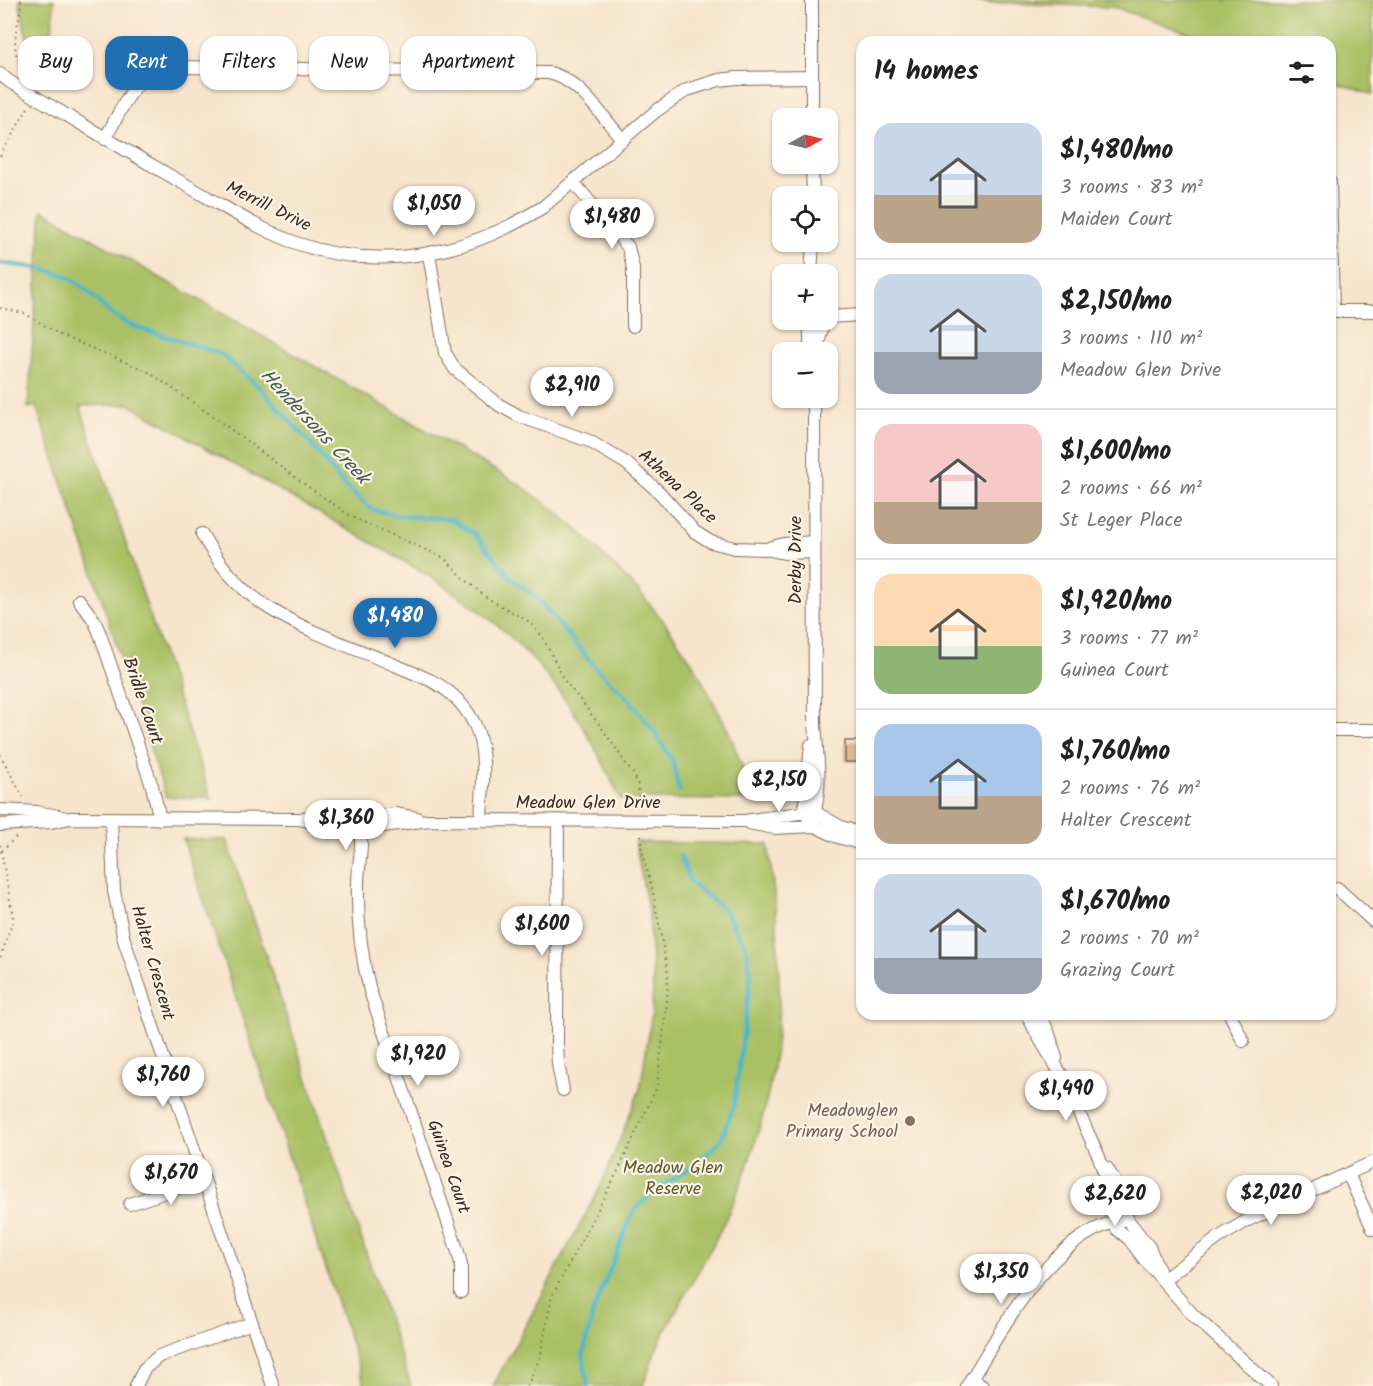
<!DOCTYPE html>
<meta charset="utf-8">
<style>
:root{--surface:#fff;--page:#f6f6f6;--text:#222;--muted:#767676;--line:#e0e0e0;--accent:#1f6fb2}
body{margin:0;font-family:Kalam,sans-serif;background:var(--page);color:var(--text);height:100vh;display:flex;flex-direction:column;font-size:22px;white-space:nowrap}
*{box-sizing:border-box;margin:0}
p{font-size:20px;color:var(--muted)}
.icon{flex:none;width:33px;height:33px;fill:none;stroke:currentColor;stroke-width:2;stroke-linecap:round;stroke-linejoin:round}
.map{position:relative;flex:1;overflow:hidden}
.details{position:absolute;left:856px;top:36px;width:480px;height:984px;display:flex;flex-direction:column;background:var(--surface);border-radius:18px;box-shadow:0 2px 4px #0004}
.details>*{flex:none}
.hud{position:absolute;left:18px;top:36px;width:570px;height:54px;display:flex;gap:12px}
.needle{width:39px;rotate:82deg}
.tools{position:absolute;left:772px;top:108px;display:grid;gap:12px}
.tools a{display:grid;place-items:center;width:66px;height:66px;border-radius:12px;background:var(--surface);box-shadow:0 2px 4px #0004;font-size:30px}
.price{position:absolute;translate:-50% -51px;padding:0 14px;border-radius:21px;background:#fff;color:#222;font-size:20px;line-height:39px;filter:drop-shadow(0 2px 3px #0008)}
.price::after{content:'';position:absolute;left:50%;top:36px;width:18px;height:14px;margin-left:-9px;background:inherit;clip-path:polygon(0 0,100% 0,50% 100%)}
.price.on{background:var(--accent);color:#fff}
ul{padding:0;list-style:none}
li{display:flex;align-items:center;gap:18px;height:150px;padding:0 18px}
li+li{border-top:2px solid var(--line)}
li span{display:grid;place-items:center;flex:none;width:168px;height:120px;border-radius:18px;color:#555}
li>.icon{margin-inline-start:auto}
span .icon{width:72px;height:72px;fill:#fffc;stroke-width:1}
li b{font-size:26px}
h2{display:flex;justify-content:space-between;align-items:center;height:72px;padding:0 18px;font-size:26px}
.tag{padding:0 21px;border-radius:18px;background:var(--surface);box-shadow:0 2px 4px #0004;font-size:21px;line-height:54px}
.tag.on{background:var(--accent);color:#fff}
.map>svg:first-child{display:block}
</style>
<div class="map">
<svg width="1373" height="1386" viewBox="0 0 1373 1386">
<rect width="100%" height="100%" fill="#fcf5e5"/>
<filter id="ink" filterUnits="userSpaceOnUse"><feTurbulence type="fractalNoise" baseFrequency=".0167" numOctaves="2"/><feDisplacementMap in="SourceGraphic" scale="12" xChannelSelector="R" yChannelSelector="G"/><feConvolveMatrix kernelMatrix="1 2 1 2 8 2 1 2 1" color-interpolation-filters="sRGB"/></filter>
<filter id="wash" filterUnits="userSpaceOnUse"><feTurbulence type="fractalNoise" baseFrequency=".008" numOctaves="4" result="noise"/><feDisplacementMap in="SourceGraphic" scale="24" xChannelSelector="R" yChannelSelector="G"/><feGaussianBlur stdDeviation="1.35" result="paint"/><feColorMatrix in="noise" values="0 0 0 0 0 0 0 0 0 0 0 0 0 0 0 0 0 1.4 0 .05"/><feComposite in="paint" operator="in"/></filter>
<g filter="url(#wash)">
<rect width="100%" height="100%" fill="#f7e4cc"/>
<g fill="#aac065" stroke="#727542" stroke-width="1.5">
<polygon points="19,0 54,0 50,66 38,61 26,35"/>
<polygon points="917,0 1373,0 1373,95 1331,81 1330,42 1215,42 1113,7"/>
<path d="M42,210L431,433L520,485L555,510L583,535L637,589L665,623L695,667L729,732L755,800L620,799C596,744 565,691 522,648C471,596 404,561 342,526C271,485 200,445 129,404L80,406L211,798L166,797L98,588L36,406L28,408Z"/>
<polygon points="183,839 227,840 411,1386 365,1386"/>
<path d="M635,842L768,844C775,895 780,946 779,998C778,1078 755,1160 720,1231C700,1272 674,1310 655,1352C651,1363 647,1375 643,1386H493L602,1184L640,1089L652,1012L653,981L649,914Z"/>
</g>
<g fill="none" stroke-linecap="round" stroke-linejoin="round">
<g stroke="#48b5c3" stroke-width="4.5">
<polyline points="0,263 39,268 67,276 83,287 111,314 130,325 221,354 258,386 305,437 344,485 371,509 400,516 451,519 476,535 512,579 536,597 595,667 629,699 656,734 673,762 679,791"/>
<polyline points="588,1386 583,1356 593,1312 633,1212 652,1193 699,1162 721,1140 734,1105 751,975 746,947 725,911 690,882 680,855"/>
</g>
</g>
<g id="blocks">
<rect fill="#d8ae8e" x="845" y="741" width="17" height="21"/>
</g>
</g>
<g filter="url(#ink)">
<use href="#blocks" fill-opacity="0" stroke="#7d6b5b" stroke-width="1.5"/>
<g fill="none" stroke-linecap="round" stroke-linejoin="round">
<defs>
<g id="street">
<polyline points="812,0 812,118"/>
<polyline points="140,54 150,72"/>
<path d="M0,74L10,82C68,116 127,151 186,185C223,206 260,230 299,244C382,273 471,253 543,207L656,111L687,90L719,80L736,78L812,77"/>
<path d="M105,139C116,120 131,84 150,73C159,67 171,67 182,67L549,73C578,78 604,119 623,140"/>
<polyline points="812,164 813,196"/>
<polyline points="573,182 628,247 633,268 633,326"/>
<polyline points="1330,182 1333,311"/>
<polyline points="429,254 445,353 455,369 499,405 519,416 589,441 626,463 659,492 695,532 711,542 735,548 765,549 784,553 814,552"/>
<polyline points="811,274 813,242"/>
<polyline points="1330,311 1373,311"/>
<polyline points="828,317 862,315"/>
<polyline points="810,352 810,331 814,320"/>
<polyline points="816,352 824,320"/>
<path d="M202,534C219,566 241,591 272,610C310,633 357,649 397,666C415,674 435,680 450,693C460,701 469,713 475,725C488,754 482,790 481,820"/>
<polyline points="769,548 784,544 814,542"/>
<polyline points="79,600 94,620 100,634 152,786 160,819"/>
<polyline points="1330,730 1373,730"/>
<polyline points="0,810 37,812 63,817"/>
<polyline points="807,816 805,803 811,745"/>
<polyline points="111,818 114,891 124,940 273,1386"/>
<polyline points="304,818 333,813 358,819 395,814 417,818"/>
<path d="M358,819C365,842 358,862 358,884C357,922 361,955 370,991L458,1252L461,1264V1292"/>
<polyline points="558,821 557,1043 558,1064 563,1090"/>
<polyline points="749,823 774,828 815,826 835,836 862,844"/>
<polyline points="0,825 51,822 70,818 299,819 332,825 353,832 367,831 383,826 430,820 745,821 813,811 841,827 862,834"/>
<path d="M810,825C824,793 817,757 815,723L814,398"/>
<polyline points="1337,888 1373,921"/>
<polyline points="1027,1014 1038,1036 1061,1074 1099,1157 1110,1191 1114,1220 1117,1229 1129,1239 1145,1260 1193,1315 1271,1386"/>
<polyline points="1040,1014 1049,1034 1056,1058"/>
<polyline points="1230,1014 1243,1041"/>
<polyline points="1107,1168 1122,1194 1127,1219 1149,1247 1159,1270"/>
<polyline points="1348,1174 1373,1229"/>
<polyline points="130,1204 203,1179"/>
<polyline points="1163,1280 1218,1238 1248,1220 1373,1162"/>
<polyline points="971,1379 982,1386"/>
<polyline points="136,1386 144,1369 159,1356 252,1323"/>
<path d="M967,1386C1005,1326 1051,1231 1127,1219"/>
</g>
</defs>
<use href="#street" stroke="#7d6b5b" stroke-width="14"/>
<g stroke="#7d6b5b" stroke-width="2" stroke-dasharray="1.5 4.5" stroke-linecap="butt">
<path d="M21,0C22,19 5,51 24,65C30,70 39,73 46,77L41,85"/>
<polyline points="0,156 28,108"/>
<polyline points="0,308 24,313 60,335 147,371 217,419 300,481 352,517 444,558 467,581 487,598 528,621 542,636 565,681 602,728 635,777 638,785 639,807"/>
<polyline points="0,754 23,797"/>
<polyline points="0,845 13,916 12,924 0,958"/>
<polyline points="2,851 17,836"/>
<polyline points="527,1386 540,1358 552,1296 617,1173 657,1087 667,1001 668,974 653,892 641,847 641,834"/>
</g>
<use href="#street" stroke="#fff" stroke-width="12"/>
</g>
</g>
<circle fill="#8d6e63" stroke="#fcf5e5" stroke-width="2" cx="910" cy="1121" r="6"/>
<g text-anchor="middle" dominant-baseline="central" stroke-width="4.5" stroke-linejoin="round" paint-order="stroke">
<g font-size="18" fill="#3b2a1e" stroke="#fcf5e5">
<text transform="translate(268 207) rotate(26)">Merrill Drive</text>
<text transform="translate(677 487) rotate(43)">Athena Place</text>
<text transform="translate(796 560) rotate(-90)">Derby Drive</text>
<text transform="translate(142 701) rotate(71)">Bridle Court</text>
<text x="588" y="803">Meadow Glen Drive</text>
<text transform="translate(152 963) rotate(74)">Halter Crescent</text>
<text transform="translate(448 1167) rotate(71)">Guinea Court</text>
</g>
<g font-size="18" fill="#785e54" stroke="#fcf5e5" text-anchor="end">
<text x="898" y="1111">Meadowglen<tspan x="898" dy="21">Primary School</tspan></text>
</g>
<g font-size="18" fill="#5c5733" stroke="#fcf5e5">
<text x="673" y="1168">Meadow Glen<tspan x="673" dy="21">Reserve</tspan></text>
</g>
<g font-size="20" font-style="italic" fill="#405b58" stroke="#fcf5e5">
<text transform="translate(314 427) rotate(47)">Hendersons Creek</text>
</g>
</g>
</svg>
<div class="tools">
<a><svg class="needle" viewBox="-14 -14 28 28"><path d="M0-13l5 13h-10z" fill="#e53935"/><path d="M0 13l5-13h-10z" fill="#767676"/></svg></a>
<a><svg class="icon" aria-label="locate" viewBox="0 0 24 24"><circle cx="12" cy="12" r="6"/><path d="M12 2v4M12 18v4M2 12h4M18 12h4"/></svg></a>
<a>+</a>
<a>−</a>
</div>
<b class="price" style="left:434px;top:237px">$1,050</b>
<b class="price" style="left:612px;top:250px">$1,480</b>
<b class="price" style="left:572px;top:418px">$2,910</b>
<b class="price on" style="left:395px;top:649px">$1,480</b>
<b class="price" style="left:779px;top:813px">$2,150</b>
<b class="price" style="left:346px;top:851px">$1,360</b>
<b class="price" style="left:542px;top:957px">$1,600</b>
<b class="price" style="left:418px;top:1087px">$1,920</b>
<b class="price" style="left:163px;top:1108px">$1,760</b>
<b class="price" style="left:1066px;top:1122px">$1,490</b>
<b class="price" style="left:171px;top:1206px">$1,670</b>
<b class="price" style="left:1271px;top:1226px">$2,020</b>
<b class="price" style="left:1115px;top:1227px">$2,620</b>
<b class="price" style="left:1001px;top:1305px">$1,350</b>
<div class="hud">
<a class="tag">Buy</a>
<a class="tag on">Rent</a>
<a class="tag">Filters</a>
<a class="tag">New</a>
<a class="tag">Apartment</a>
</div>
<section class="details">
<h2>14 homes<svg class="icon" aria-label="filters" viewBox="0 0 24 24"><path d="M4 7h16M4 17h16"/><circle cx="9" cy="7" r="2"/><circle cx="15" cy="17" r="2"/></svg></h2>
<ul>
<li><span style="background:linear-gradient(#c9d6e8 60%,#b9a48a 0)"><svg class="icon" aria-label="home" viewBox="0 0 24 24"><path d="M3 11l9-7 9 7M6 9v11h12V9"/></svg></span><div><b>$1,480/mo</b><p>3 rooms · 83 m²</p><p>Maiden Court</p></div></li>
<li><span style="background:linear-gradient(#c9d6e8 65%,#9aa5b1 0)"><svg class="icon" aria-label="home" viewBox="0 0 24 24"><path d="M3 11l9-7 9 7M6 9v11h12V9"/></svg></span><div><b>$2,150/mo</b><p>3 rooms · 110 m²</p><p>Meadow Glen Drive</p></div></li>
<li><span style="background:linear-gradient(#f6c9c9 65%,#b9a48a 0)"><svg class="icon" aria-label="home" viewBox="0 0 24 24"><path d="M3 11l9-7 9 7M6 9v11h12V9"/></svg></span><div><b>$1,600/mo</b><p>2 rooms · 66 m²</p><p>St Leger Place</p></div></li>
<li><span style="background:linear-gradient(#ffd9b3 60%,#8fb573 0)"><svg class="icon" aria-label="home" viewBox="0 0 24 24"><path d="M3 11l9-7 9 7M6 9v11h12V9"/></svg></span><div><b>$1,920/mo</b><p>3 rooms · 77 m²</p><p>Guinea Court</p></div></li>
<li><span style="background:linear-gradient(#a9c7e8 60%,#b9a48a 0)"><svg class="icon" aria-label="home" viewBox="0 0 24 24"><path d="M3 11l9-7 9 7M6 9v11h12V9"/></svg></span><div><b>$1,760/mo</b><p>2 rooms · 76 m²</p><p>Halter Crescent</p></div></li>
<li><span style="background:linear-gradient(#c9d6e8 70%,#9aa5b1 0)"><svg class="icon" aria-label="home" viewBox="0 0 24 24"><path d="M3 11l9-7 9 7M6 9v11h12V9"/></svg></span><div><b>$1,670/mo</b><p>2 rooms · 70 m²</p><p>Grazing Court</p></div></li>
</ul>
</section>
</div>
